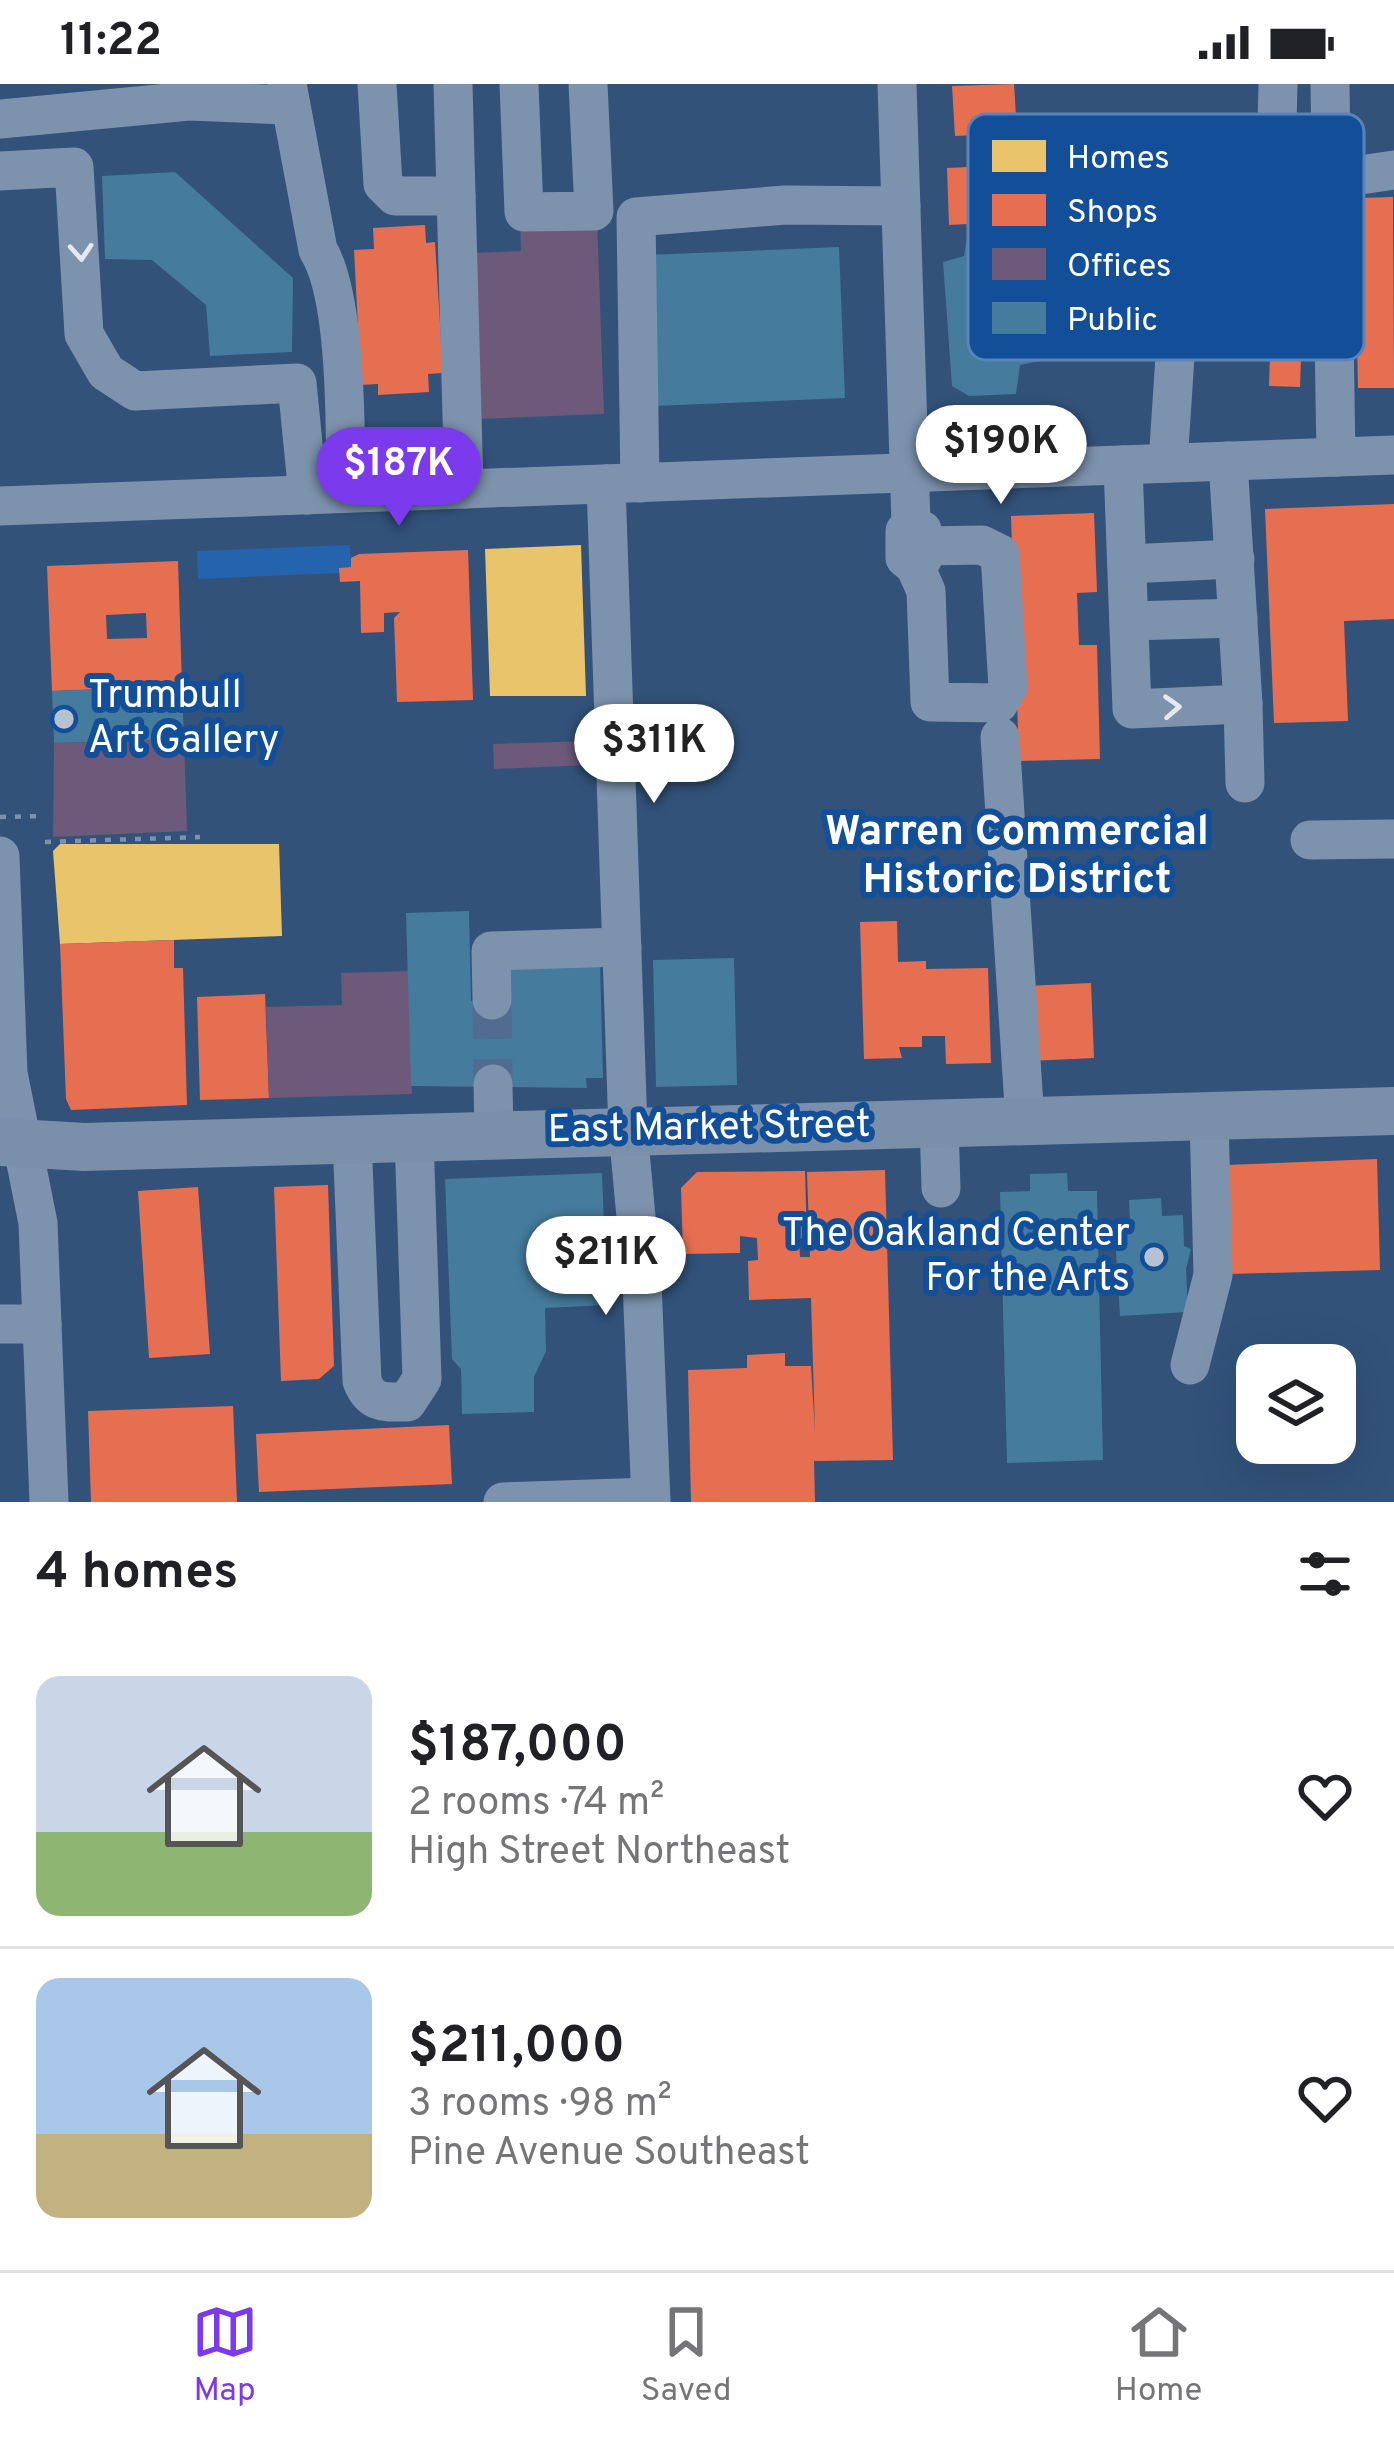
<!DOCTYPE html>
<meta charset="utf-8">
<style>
:root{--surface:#fff;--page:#f2f2f2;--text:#202124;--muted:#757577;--line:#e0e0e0;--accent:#7c3aed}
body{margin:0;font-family:Overpass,sans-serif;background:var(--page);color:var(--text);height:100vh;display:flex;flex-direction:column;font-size:45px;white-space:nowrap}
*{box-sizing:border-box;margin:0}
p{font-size:39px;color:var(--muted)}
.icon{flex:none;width:66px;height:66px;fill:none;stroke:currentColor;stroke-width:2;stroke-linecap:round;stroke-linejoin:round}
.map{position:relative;height:1418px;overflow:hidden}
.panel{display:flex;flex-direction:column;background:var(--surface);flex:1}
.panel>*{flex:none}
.tools{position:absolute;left:1236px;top:1260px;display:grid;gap:24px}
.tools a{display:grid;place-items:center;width:120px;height:120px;border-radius:24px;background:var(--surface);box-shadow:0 12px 48px #0002;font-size:60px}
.price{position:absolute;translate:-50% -102px;padding:0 27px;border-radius:42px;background:#fff;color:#222;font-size:39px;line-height:78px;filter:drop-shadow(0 3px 6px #0008)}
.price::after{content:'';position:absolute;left:50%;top:72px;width:36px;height:27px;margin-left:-18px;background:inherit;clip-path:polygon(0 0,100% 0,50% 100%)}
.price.active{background:var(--accent);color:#fff}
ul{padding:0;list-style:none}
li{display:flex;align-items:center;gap:36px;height:300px;padding:0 36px}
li+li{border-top:3px solid var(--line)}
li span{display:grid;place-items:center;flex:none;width:336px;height:240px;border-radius:24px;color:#555}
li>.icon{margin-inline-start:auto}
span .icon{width:144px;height:144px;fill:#fffc;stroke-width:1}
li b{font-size:51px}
h2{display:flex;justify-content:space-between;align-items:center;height:144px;padding:0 36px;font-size:51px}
.status{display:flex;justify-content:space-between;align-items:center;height:84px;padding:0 60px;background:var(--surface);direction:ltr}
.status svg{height:33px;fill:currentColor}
.menu{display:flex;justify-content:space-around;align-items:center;height:168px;border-top:3px solid var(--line);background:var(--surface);font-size:33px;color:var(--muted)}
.menu a{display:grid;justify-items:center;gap:6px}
.menu .active{color:var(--accent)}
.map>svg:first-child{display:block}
</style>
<div class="status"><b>11:22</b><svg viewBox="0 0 49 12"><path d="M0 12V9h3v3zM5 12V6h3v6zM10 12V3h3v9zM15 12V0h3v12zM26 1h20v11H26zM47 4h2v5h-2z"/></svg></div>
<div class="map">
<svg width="1394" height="1418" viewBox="0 0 1394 1418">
<rect width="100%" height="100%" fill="#32527a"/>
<polygon fill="#2464ae" points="350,461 351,483 340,484 339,489 198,495 197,467"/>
<g fill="#e9c46a">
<polygon points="581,461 586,612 490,612 485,465"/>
<polygon points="60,760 279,760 282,852 60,860 53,767"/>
</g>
<g fill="#e76f51" fill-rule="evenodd">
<polygon points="1014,0 1017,49 955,52 952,2"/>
<polygon points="1034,80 1037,148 1026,148 1024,180 998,167 1005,138 949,141 947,84"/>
<polygon points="1393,113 1394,304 1358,304 1356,199 1342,178 1349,164 1360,161 1359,114"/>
<polygon points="1274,135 1306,136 1300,303 1269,302"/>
<polygon points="425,141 426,159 435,158 443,289 428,290 429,308 378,311 378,300 361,301 354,166 374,165 373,144"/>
<polygon points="1394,420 1394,535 1344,537 1348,637 1274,639 1265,425"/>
<polygon points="1094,429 1097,508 1077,509 1079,561 1097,561 1100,675 1019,677 1011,432"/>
<polygon points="468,466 473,616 397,618 394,534 400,528 384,529 384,548 361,549 360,497 340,498 339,484 351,483 351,474 359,470"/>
<path d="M178,477L182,602L52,607L47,482ZM146,529L147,554L107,555L106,531Z"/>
<polygon points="897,837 898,878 926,877 926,885 988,884 991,979 946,980 945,952 922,952 922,963 899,963 902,974 864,975 860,838"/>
<polygon points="174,856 174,884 183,884 187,1021 71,1026 66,1015 60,860"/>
<polygon points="1091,899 1094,974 1030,977 1027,902"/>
<polygon points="265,910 269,1014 200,1016 197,913"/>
<polygon points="1377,1075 1380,1186 1229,1190 1226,1081"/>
<polygon points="885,1086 893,1376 814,1377 815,1418 691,1418 688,1286 747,1284 747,1271 785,1269 785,1282 811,1282 815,1348 811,1214 749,1216 748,1177 758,1176 757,1154 740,1152 740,1169 683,1170 681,1104 697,1088 805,1087 807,1154 799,1155 800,1173 810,1173 807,1088"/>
<polygon points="328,1101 334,1282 319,1295 281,1297 274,1103"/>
<polygon points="198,1103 210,1270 149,1274 138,1107"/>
<polygon points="233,1322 237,1418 91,1418 88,1327"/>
<polygon points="449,1341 452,1400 259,1408 256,1350"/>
</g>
<g fill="#6d597a">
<polygon points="597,136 604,330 478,335 472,169 521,167 520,139"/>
<polygon points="184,655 187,747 53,753 54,659"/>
<polygon points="591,657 592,681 494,685 493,660"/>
<polygon points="408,887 412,1010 269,1014 266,923 342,921 341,889"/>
</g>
<g fill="#457b9d">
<polygon points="175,88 293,194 292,268 210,272 206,221 152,176 105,175 102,92"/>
<polygon points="996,150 998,167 1024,180 1031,249 1046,261 1040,277 1020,281 1016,310 969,312 952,302 943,178 964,172 967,153"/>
<polygon points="839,163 845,314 653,322 647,171"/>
<polygon points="182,602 184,655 54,659 52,607"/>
<polygon points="469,827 471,917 505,916 504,882 600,879 603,994 586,994 587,1004 411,1002 406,829"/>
<polygon points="734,874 737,1001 656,1003 653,876"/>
<polygon points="602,1089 607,1221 545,1224 546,1267 534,1293 534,1328 462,1330 461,1285 452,1275 445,1095"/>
<polygon points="1067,1089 1068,1107 1097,1107 1103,1376 1007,1379 1000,1108 1030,1107 1030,1090"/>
<polygon points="1161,1114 1162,1132 1183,1131 1184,1162 1191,1165 1186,1185 1188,1228 1120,1232 1114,1136 1130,1135 1129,1116"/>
</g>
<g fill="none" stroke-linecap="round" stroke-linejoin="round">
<polyline stroke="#516c8e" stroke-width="39" stroke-dasharray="39 20" stroke-linecap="butt" points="492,916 493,1000"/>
<g stroke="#7c92ad" stroke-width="4.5" stroke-dasharray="6 9" stroke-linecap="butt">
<polyline points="0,733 44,732"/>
<polyline points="45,758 200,753"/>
</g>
<g stroke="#7c92ad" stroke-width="39">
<path d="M287,0L318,166C347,212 346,351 345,409"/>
<polyline points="377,0 383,100 395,112 456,112"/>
<polyline points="453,0 464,405"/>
<polyline points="519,0 524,128 594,127 588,0"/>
<polyline points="897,0 911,440 905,447 905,474 915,482 923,474 922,446 911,440"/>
<polyline points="1330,0 1336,373"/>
<polyline points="0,35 189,17 288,21"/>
<polyline points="0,87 74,83 84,250 106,288 135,307 297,299 308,411"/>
<polyline points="1333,95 1394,86"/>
<polyline points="1168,379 1184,136 1275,125 1278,0"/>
<polyline points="1123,381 1132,625 1243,620 1228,377"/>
<polyline points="640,399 636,133 785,121 901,122"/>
<polyline points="606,400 628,1046 642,1198 651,1418"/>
<polyline points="0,422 1394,371"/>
<polyline points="1127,480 1235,475"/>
<polyline points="915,482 926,507 930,618 999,619 1008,603 1000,470 982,461 923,462"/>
<polyline points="1129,537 1238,534"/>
<polyline points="1243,620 1245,699"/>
<polyline points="1000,653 1025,1037"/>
<polyline points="1310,756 1394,755"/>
<polyline points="0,772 8,989 38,1139 49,1418"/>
<polyline points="492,916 491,867 622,863"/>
<polyline points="493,1000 494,1050"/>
<polyline points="939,1039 941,1104"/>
<path d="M352,1055L362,1297C371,1320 383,1318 407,1318L422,1295L414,1052"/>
<polyline points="0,1240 42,1240"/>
<polyline points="1190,1281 1213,1191 1209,1033"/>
<polyline points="503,1418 650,1413"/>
</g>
<polyline stroke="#7a8faa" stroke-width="48" points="0,1058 84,1063 1394,1027"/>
</g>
<defs><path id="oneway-chevron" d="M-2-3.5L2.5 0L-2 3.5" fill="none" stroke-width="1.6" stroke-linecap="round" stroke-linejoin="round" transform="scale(3)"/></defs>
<g stroke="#e5e9ef">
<use href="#oneway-chevron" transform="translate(81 168) rotate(86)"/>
<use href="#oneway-chevron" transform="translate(1172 623) rotate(-3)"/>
</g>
<g fill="#b7c2d0" stroke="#134f99" stroke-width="4.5">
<circle cx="64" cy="635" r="12"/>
<circle cx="1154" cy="1173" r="12"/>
</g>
<g text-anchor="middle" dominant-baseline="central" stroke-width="12" stroke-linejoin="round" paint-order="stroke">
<g font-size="39" fill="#fff" stroke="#134f99" text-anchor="start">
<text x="88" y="613">Trumbull<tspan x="88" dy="45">Art Gallery</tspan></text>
<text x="1130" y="1151" text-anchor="end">The Oakland Center<tspan x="1130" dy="45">For the Arts</tspan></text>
</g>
<g font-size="39" fill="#fff" stroke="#134f99">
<text transform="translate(709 1045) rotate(-1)">East Market Street</text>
</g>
<g font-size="42" font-weight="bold" fill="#fff" stroke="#134f99">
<text x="1017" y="749">Warren Commercial<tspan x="1017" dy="48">Historic District</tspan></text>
</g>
</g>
<rect x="968" y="30" width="396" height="246" rx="18" fill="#134f99" stroke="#5a84b8" stroke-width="3"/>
<rect x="992" y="56" width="54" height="32" fill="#e9c46a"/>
<rect x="992" y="110" width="54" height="32" fill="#e76f51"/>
<rect x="992" y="164" width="54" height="32" fill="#6d597a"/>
<rect x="992" y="218" width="54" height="32" fill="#457b9d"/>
<g font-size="33" fill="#fff">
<text x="1067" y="84">Homes</text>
<text x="1067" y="138">Shops</text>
<text x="1067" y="192">Offices</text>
<text x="1067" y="246">Public</text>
</g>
</svg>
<div class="tools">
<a><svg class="icon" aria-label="layers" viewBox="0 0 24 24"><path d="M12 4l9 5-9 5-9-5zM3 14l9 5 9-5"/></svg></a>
</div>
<b class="price" style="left:1001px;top:423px">$190K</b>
<b class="price active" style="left:399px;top:445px">$187K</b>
<b class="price" style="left:654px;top:722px">$311K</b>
<b class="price" style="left:606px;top:1234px">$211K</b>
</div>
<section class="panel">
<h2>4 homes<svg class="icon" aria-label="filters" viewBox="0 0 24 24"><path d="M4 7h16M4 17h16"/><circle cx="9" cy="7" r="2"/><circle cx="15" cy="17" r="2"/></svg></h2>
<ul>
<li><span style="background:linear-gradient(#c9d6e8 65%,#8fb573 0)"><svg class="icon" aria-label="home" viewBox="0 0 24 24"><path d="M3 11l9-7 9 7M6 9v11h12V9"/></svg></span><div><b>$187,000</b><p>2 rooms · 74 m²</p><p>High Street Northeast</p></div><svg class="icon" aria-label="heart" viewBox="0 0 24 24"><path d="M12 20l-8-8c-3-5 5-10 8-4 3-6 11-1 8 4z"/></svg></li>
<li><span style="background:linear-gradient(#a9c7e8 65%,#c2b280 0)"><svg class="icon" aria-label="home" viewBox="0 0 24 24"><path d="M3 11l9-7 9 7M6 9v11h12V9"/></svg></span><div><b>$211,000</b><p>3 rooms · 98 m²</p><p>Pine Avenue Southeast</p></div><svg class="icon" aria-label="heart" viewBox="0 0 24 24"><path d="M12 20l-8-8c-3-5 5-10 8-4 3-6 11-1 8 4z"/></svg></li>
</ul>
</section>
<nav class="menu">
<a class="active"><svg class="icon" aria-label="map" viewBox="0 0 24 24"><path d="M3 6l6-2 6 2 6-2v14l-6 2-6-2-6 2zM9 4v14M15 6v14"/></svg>Map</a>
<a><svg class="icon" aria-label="saved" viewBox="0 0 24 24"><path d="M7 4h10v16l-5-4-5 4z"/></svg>Saved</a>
<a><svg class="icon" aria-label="home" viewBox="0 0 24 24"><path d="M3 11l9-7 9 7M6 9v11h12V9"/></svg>Home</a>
</nav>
